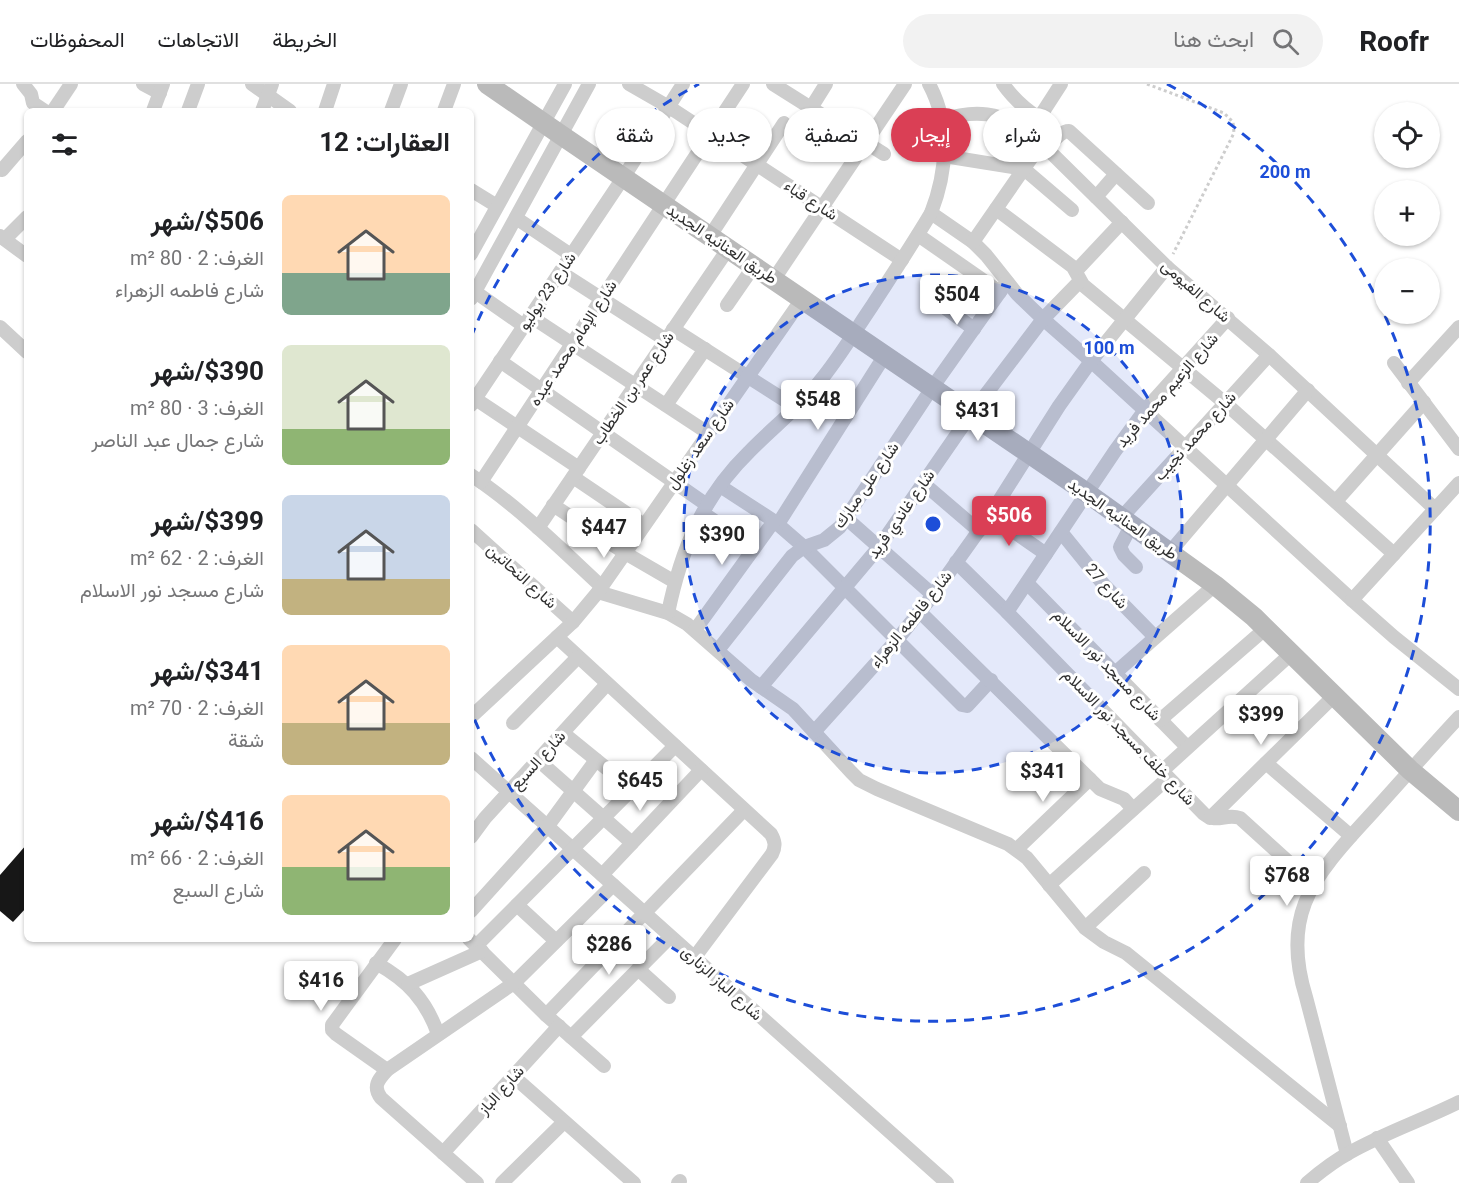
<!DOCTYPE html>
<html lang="ar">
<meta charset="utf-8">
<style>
:root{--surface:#fff;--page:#f2f2f2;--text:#202124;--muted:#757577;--line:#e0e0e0;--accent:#da3f55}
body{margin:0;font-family:Roboto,Vazirmatn,sans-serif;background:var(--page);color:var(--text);direction:rtl;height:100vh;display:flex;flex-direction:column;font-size:22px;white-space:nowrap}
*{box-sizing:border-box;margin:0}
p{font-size:20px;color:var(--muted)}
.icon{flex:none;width:33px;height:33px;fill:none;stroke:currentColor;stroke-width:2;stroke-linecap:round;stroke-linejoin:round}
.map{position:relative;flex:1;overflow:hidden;direction:ltr}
.drawer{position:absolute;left:24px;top:24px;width:450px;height:834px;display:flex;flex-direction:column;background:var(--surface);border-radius:9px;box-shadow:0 2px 4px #0004;direction:rtl}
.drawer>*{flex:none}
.top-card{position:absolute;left:492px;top:24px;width:570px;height:54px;direction:rtl;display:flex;gap:12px}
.fabs{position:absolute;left:1374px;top:18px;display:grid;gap:12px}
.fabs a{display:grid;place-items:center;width:66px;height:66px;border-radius:50%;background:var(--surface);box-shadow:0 2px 4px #0004;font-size:30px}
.price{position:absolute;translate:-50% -51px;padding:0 14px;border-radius:6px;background:#fff;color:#222;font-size:20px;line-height:39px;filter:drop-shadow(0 2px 3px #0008)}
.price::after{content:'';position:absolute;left:50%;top:36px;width:18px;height:14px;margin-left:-9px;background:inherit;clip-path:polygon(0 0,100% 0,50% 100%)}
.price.on{background:var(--accent);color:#fff}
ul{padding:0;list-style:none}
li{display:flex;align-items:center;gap:18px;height:150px;padding:0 24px}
li span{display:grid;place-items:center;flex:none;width:168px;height:120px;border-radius:9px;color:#555}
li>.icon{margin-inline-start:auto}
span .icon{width:72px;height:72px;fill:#fffc;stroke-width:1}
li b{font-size:26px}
h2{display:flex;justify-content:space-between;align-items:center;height:72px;padding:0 24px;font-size:26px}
.tag{padding:0 21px;border-radius:27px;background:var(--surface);box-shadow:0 2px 4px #0004;font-size:21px;line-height:54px}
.tag.on{background:var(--accent);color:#fff}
header{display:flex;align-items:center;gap:36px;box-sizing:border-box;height:84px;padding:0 30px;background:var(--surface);border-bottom:2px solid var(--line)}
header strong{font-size:28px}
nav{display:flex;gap:33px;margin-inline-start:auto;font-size:21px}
.search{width:420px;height:54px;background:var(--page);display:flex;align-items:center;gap:15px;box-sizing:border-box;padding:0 21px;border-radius:33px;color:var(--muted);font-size:22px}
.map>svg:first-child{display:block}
</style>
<header>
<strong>Roofr</strong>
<div class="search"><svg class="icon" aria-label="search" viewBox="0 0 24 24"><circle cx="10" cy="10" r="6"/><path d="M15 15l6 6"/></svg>ابحث هنا</div>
<nav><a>الخريطة</a><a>الاتجاهات</a><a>المحفوظات</a></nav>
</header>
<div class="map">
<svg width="1459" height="1099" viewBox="0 0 1459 1099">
<rect width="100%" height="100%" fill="#fff"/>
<polygon fill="#171717" points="27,760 27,823 13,838 0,827 0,791"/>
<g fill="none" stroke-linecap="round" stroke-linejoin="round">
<polyline stroke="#cdcdcd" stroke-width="3" stroke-dasharray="3 3" stroke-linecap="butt" points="1147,0 1224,29 1233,38 1234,49 1173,170"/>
<g stroke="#cdcdcd" stroke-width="14">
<polyline points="23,0 31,10 33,19 45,27"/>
<polyline points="143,0 160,9"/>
<polyline points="252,0 290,27"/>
<polyline points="629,0 669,23 902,176"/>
<polyline points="773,0 884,70"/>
<path d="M1003,0C1013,14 1025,25 1039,34"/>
<polyline points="811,24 826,0"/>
<polyline points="53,27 71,0"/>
<polyline points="153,27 163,0"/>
<polyline points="188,27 198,0"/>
<polyline points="262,27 272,0"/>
<polyline points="325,27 334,0"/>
<polyline points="391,27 401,0"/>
<polyline points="444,27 454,0"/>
<path d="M942,36C975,25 1000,28 1030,48L1167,183L1269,271L1435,425"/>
<polyline points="1030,48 1061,0"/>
<path d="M1047,64C1053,58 1060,47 1069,47L1148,119"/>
<polyline points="944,72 1024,85 1072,126"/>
<polyline points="2,86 27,57"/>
<polyline points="471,106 497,122"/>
<polyline points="1096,113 1116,90"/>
<polyline points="996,125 1073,183 1083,201 1225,319 1394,470"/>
<polyline points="931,129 973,158 986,171 1017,210 1043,235 1091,277 1352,516 1394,553 1459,605"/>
<polyline points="516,134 571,171"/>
<polyline points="918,151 1000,208"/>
<polyline points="0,152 27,172"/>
<polyline points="710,152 784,39"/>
<polyline points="5,155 27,133"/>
<polyline points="973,158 1041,60"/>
<polyline points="471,170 565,0"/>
<polyline points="1076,187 1122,138"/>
<polyline points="560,188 666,256"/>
<polyline points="774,195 905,0"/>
<polyline points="471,205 524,242"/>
<polyline points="929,212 974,245"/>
<polyline points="471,215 589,0"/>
<polyline points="727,221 754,182"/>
<polyline points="530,232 708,349"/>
<polyline points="0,243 27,268"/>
<polyline points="673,245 797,324"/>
<polyline points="500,277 707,421"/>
<polyline points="1394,279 1459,365"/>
<polyline points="1408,299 1459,243"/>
<polyline points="471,312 579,384"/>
<polyline points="471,321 623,94 683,0"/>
<polyline points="666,321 705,265"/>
<path d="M471,391C519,423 560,464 602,503"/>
<polyline points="573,393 644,441"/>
<polyline points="481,398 743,0"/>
<polyline points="923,399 979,447"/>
<polyline points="720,402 774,437 804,463 962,621 967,622 991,596"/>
<polyline points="1336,417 1424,318"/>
<polyline points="553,421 625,469 675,498"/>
<polyline points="703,429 754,464"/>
<polyline points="990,431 1046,470"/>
<polyline points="1122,433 1269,271"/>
<polyline points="846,434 933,511"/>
<polyline points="778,440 885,271"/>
<polyline points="1132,440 1120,463 1124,471 1136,483"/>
<polyline points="538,444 728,165"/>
<polyline points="471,446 573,538"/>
<polyline points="1061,448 1104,501 1155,553"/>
<polyline points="1170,468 1308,306"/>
<path d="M956,478L1007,528L1204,730C1217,740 1226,729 1240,734L1314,801"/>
<polyline points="1027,499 1187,663"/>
<polyline points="598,508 668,529 687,540 751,596 793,625 851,688 859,696 877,705 1008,760 1027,774 1085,844 1104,858 1126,869 1340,1042"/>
<polyline points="1352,516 1459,399"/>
<polyline points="920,528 1100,705 1124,715 1133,725"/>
<polyline points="1007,528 1115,367 1145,326 1228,234"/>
<path d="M668,529C681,466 702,414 749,368C772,344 799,324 820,297C839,274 855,247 872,222C892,191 912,161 931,129C947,88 951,41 929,0"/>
<polyline points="695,546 774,437"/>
<path d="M557,553L771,750C775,757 776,762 772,770L694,874"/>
<polyline points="718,566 792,472 804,463 824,456 840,443 932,304 1007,198"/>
<polyline points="1115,589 1215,501"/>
<polyline points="761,603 879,463 971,330 1043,235 1080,197"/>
<polyline points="471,633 573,538 598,508 802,215"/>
<polyline points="1160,636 1265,545"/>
<polyline points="513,639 578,573"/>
<polyline points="814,648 896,557 933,511 990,431 1059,322 1091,277 1167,183"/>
<polyline points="563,649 632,705"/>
<polyline points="471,674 947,1099"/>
<polyline points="538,676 632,759"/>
<polyline points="1266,679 1351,752"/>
<polyline points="1162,687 1292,569"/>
<polyline points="1210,734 1334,612"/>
<polyline points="471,753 485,734 607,600"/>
<polyline points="1017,765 1090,695"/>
<polyline points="602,791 701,686"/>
<polyline points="1049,801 1168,694"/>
<polyline points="517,821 556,857"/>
<polyline points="471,827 547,743 596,676"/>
<polyline points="1085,844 1144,789"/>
<polyline points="469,855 546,931 604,982"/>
<polyline points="476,862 675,662"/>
<path d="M376,879C408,897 426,916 438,950"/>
<polyline points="638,885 669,913"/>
<polyline points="408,900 482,867"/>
<polyline points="546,931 744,726"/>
<polyline points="571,953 670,853"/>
<polyline points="387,986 336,950 332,946 332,941 395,855"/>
<polyline points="513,992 634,1099"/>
<polyline points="1377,1054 1408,1099"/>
<polyline points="443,1069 559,942"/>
<path d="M1347,1070L1306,913C1296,881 1293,850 1305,819C1317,787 1350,753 1373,728C1402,696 1430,664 1459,633"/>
<path d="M477,1099L381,1014C372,1002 379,995 387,986L514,899L613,801"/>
<polyline points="502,1099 564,1038"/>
<polyline points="678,1099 680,1097"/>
<path d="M1307,1099C1320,1088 1334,1077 1349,1069C1384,1049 1423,1036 1459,1018"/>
</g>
<polyline stroke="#bababa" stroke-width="20" points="487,0 561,51 1087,409 1215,501 1254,533 1410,686 1459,727"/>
</g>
<circle cx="933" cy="440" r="249" fill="#1d4ed8" fill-opacity=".12"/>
<g fill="none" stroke="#1d4ed8" stroke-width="3" stroke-dasharray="10 8">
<circle cx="933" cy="440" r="249"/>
<path d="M471 253A498 498 0 0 1 699 0M1167 0A498 498 0 1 1 471 627"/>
</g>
<g text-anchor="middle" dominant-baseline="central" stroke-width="6" stroke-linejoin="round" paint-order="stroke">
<g font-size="16" fill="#303030" stroke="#fff">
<text transform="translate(811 116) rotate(33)">شارع قباء</text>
<text transform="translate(722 160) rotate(34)">طريق العنانيه الجديد</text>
<text transform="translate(547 207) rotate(-56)">شارع 23 يوليو</text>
<text transform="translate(1196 207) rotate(41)">شارع الفيومى</text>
<text transform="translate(573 259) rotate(-57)">شارع الإمام محمد عبده</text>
<text transform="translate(633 304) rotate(-56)">شارع عمر بن الخطاب</text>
<text transform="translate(1167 306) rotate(-49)">شارع الزعيم محمد فريد</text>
<text transform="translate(1195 352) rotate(-48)">شارع محمد نجيب</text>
<text transform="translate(700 360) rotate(-55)">شارع سعد زغلول</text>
<text transform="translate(866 401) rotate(-55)">شارع على مبارك</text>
<text transform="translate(901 430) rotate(-55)">شارع غاندي فريد</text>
<text transform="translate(1123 435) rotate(35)">طريق العنانيه الجديد</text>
<text transform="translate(522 492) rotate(42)">شارع النحاتين</text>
<text transform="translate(1107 502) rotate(48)">شارع 27</text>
<text transform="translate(911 535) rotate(-51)">شارع فاطمه الزهراء</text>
<text transform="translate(1107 581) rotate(46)">شارع مسجد نور الاسلام</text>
<text transform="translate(1129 653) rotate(46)">شارع خلف مسجد نور الاسلام</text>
<text transform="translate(538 676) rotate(-48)">شارع السبع</text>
<text transform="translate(722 899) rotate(42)">شارع الباز الزنارى</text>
<text transform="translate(501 1006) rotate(-48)">شارع الباز</text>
</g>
</g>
<circle cx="933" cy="440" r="9" fill="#1d4ed8" stroke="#fff" stroke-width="3"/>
<g font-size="18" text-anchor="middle" font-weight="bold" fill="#1d4ed8" stroke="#fff" stroke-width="6" stroke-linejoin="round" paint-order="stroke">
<text x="1285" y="94">200 m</text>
<text x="1109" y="270">100 m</text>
</g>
</svg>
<div class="fabs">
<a><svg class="icon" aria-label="locate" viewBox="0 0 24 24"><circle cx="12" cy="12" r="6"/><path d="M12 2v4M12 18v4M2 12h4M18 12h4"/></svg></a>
<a>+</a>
<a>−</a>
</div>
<b class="price" style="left:957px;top:242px">$504</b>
<b class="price" style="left:818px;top:347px">$548</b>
<b class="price" style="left:978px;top:358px">$431</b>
<b class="price on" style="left:1009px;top:463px">$506</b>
<b class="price" style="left:604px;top:475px">$447</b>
<b class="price" style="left:722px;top:482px">$390</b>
<b class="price" style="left:1261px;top:662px">$399</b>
<b class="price" style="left:1043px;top:719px">$341</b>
<b class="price" style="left:640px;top:728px">$645</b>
<b class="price" style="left:1287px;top:823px">$768</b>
<b class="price" style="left:609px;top:892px">$286</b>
<b class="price" style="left:321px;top:928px">$416</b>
<div class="top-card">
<a class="tag">شراء</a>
<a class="tag on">إيجار</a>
<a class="tag">تصفية</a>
<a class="tag">جديد</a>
<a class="tag">شقة</a>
</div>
<section class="drawer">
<h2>العقارات: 12<svg class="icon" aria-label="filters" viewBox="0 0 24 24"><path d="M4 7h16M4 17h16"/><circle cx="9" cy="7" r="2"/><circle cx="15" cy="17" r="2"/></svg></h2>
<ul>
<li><span style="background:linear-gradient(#ffd9b3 65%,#7fa58c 0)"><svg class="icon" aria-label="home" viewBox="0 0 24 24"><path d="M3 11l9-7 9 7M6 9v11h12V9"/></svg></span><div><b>$506/شهر</b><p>الغرف: 2 · 80 m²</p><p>شارع فاطمه الزهراء</p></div></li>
<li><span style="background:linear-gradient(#dfe7d0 70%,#8fb573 0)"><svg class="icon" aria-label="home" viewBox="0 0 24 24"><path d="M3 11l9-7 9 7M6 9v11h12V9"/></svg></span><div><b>$390/شهر</b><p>الغرف: 3 · 80 m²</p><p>شارع جمال عبد الناصر</p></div></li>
<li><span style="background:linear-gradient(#c9d6e8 70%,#c2b280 0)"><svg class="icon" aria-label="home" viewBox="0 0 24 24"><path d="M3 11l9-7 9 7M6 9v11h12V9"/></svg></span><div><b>$399/شهر</b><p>الغرف: 2 · 62 m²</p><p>شارع مسجد نور الاسلام</p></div></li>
<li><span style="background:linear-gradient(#ffd9b3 65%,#c2b280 0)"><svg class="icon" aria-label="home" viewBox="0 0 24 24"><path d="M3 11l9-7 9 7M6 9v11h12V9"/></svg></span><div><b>$341/شهر</b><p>الغرف: 2 · 70 m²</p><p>شقة</p></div></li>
<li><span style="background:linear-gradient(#ffd9b3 60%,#8fb573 0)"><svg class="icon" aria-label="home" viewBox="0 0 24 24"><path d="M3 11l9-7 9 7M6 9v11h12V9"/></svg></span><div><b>$416/شهر</b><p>الغرف: 2 · 66 m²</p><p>شارع السبع</p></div></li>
</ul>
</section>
</div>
